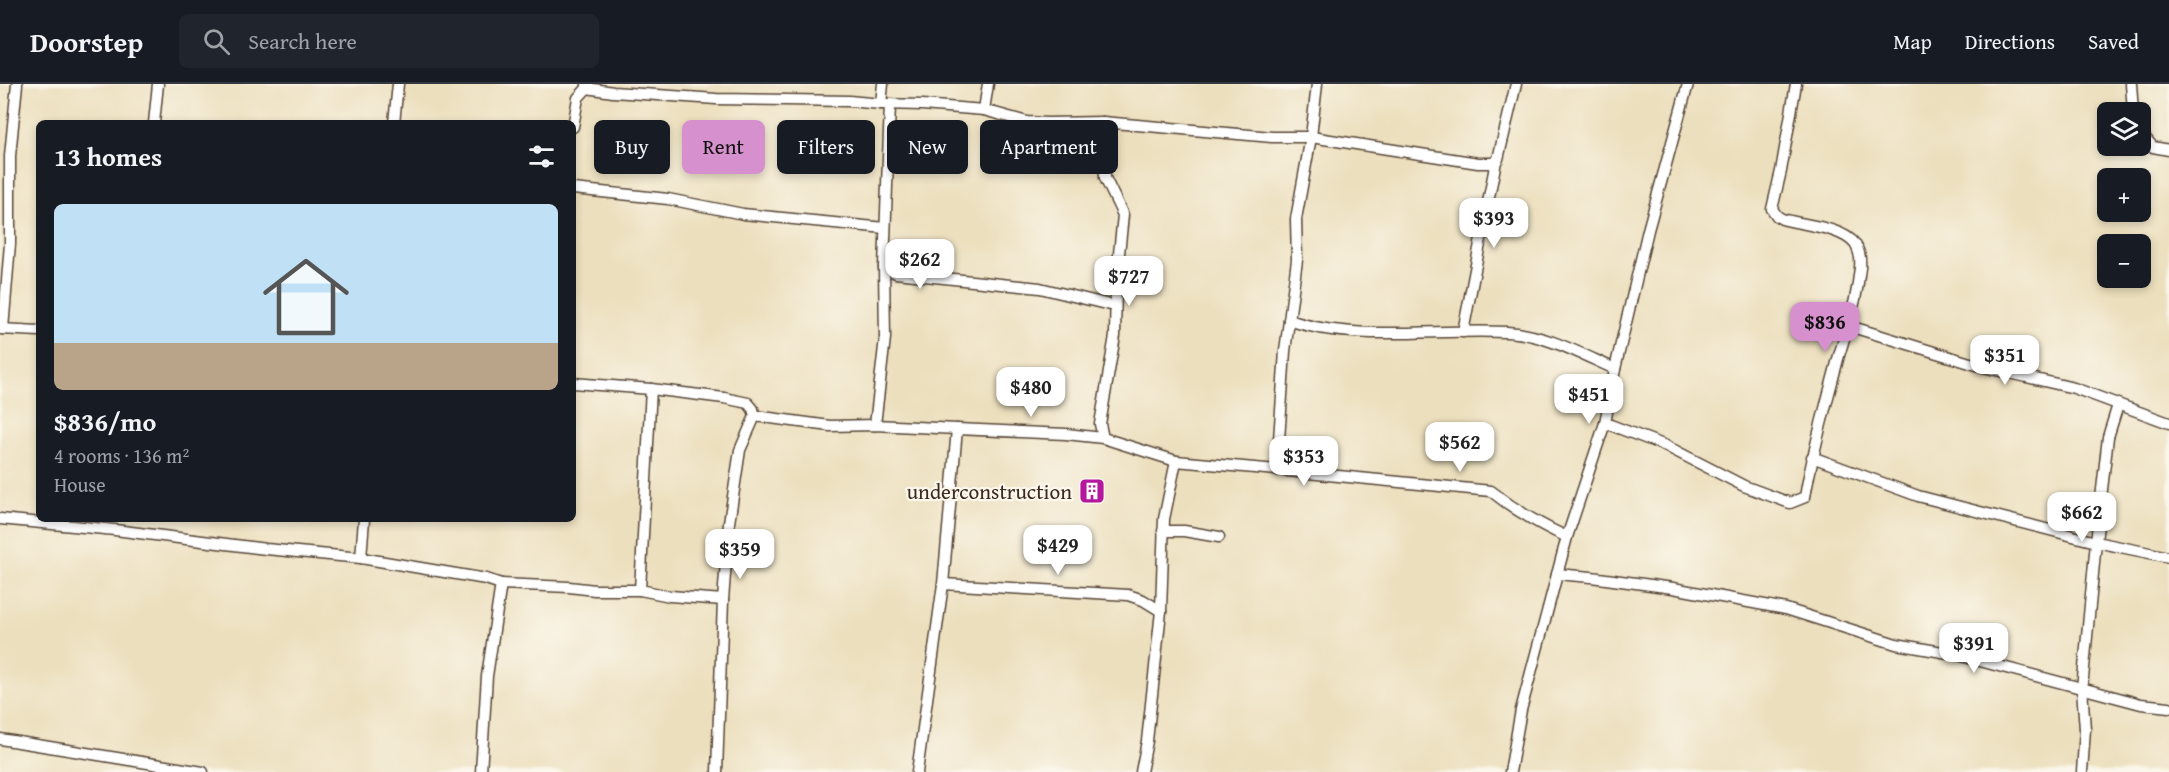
<!DOCTYPE html>
<meta charset="utf-8">
<style>
:root{--surface:#171b24;--page:#20242c;--text:#f1f3f6;--muted:#9ea1a6;--line:#363941;--accent:#d690ce}
body{margin:0;font-family:"Gentium Book Plus",serif;background:var(--page);color:var(--text);height:100vh;display:flex;flex-direction:column;font-size:22px;white-space:nowrap}
*{box-sizing:border-box;margin:0}
p{font-size:20px;color:var(--muted)}
.icon{flex:none;width:33px;height:33px;fill:none;stroke:currentColor;stroke-width:2;stroke-linecap:round;stroke-linejoin:round}
.map{position:relative;flex:1;overflow:hidden}
.side{position:absolute;left:36px;top:36px;width:540px;height:402px;display:flex;flex-direction:column;background:var(--surface);border-radius:9px;box-shadow:0 3px 9px #0003}
.side>*{flex:none}
.hud{position:absolute;left:594px;top:36px;width:570px;height:54px;display:flex;gap:12px}
.tools{position:absolute;left:2097px;top:18px;display:grid;gap:12px}
.tools a{display:grid;place-items:center;width:54px;height:54px;border-radius:9px;background:var(--surface);box-shadow:0 3px 9px #0003;font-size:30px}
.price{position:absolute;translate:-50% -51px;padding:0 14px;border-radius:12px;background:#fff;color:#222;font-size:20px;line-height:39px;filter:drop-shadow(0 2px 3px #0008)}
.price::after{content:'';position:absolute;left:50%;top:36px;width:18px;height:14px;margin-left:-9px;background:inherit;clip-path:polygon(0 0,100% 0,50% 100%)}
.price.current{background:var(--accent);color:#111}
ul{padding:0;list-style:none}
li{display:grid;align-content:center;gap:12px;height:318px;padding:0 18px}
li span{display:grid;place-items:center;height:186px;border-radius:9px;color:#555}
li>.icon{margin-inline-start:auto}
span .icon{width:108px;height:108px;fill:#fffc;stroke-width:1}
li b{font-size:26px}
h2{display:flex;justify-content:space-between;align-items:center;height:72px;padding:0 18px;font-size:26px}
.pill{padding:0 21px;border-radius:9px;background:var(--surface);box-shadow:0 3px 9px #0003;font-size:21px;line-height:54px}
.pill.current{background:var(--accent);color:#111}
header{display:flex;align-items:center;gap:36px;box-sizing:border-box;height:84px;padding:0 30px;background:var(--surface);border-bottom:2px solid var(--line)}
header strong{font-size:28px}
nav{display:flex;gap:33px;margin-inline-start:auto;font-size:21px}
.search{width:420px;height:54px;background:var(--page);display:flex;align-items:center;gap:15px;box-sizing:border-box;padding:0 21px;border-radius:9px;color:var(--muted);font-size:22px}
.map>svg:first-child{display:block}
</style>
<header>
<strong>Doorstep</strong>
<div class="search"><svg class="icon" aria-label="search" viewBox="0 0 24 24"><circle cx="10" cy="10" r="6"/><path d="M15 15l6 6"/></svg>Search here</div>
<nav><a>Map</a><a>Directions</a><a>Saved</a></nav>
</header>
<div class="map">
<svg width="2169" height="688" viewBox="0 0 2169 688">
<rect width="100%" height="100%" fill="#fbf7ec"/>
<filter id="ink" filterUnits="userSpaceOnUse"><feTurbulence type="fractalNoise" baseFrequency=".0167" numOctaves="2"/><feDisplacementMap in="SourceGraphic" scale="12" xChannelSelector="R" yChannelSelector="G"/><feConvolveMatrix kernelMatrix="1 2 1 2 8 2 1 2 1" color-interpolation-filters="sRGB"/></filter>
<filter id="wash" filterUnits="userSpaceOnUse"><feTurbulence type="fractalNoise" baseFrequency=".008" numOctaves="4" result="noise"/><feDisplacementMap in="SourceGraphic" scale="24" xChannelSelector="R" yChannelSelector="G"/><feGaussianBlur stdDeviation="1.35" result="paint"/><feColorMatrix in="noise" values="0 0 0 0 0 0 0 0 0 0 0 0 0 0 0 0 0 1.4 0 .05"/><feComposite in="paint" operator="in"/></filter>
<g filter="url(#wash)">
<rect width="100%" height="100%" fill="#ecdfbd"/>
</g>
<g filter="url(#ink)">
<g fill="none" stroke-linecap="round" stroke-linejoin="round">
<defs>
<g id="minor">
<polyline points="587,0 587,4 613,8 716,15 849,17 881,20 922,21 984,26 1027,38 1047,39 1103,38 1272,53 1311,53 1478,79 1493,79 1498,75 1516,0"/>
<polyline points="2131,0 2133,28"/>
<polyline points="881,20 883,0"/>
<polyline points="984,26 988,0"/>
<polyline points="1103,38 1105,94 1123,131 1116,199 1115,252 1100,340 1103,354 1176,377"/>
<polyline points="154,39 158,0"/>
<polyline points="394,39 398,0"/>
<polyline points="573,43 578,14 587,4"/>
<polyline points="2140,48 2153,63 2169,66"/>
<polyline points="573,105 668,115 743,130 885,144"/>
<polyline points="884,183 896,189 1040,204 1114,222"/>
<path d="M1289,236C1355,259 1438,244 1507,248C1545,250 1581,270 1615,285"/>
<polyline points="1849,242 1983,283 2074,304 2169,339"/>
<polyline points="0,245 39,247"/>
<polyline points="3,245 10,160 10,72 17,0"/>
<polyline points="1463,248 1496,77"/>
<polyline points="573,299 651,305 724,314 748,319 753,325 755,332 740,366 729,439 723,516 717,688"/>
<polyline points="755,332 830,342 875,341 957,345 943,500 917,688"/>
<path d="M1605,339L1666,362L1744,402L1790,419L1805,413C1813,366 1826,321 1838,275C1846,247 1856,220 1859,191C1861,181 1861,169 1855,160C1842,143 1803,141 1782,135L1777,132L1772,125L1781,87L1796,0"/>
<polyline points="875,341 885,254 884,183 890,20"/>
<polyline points="957,345 1066,350 1103,354"/>
<polyline points="1812,373 1918,412 2096,458 2169,473"/>
<path d="M1277,386L1491,407C1516,427 1538,440 1567,453"/>
<polyline points="0,435 115,446 266,465 361,474"/>
<polyline points="364,435 361,474 486,495 501,500"/>
<polyline points="1163,447 1184,447 1219,453"/>
<polyline points="1557,490 1591,493 1673,504 1786,525 1896,560 1954,570 2141,620 2169,623"/>
<polyline points="943,500 1128,511 1143,516 1161,527"/>
<polyline points="640,506 651,305"/>
<polyline points="0,655 203,688"/>
<polyline points="481,688 487,592 501,500 569,503 595,506 640,506 670,512 723,516"/>
<polyline points="1141,688 1147,657 1161,527 1164,435 1176,377 1277,386 1285,267 1297,176 1296,135 1311,53 1317,0"/>
<polyline points="1510,688 1521,626 1567,453 1605,339 1615,285 1648,146 1688,0"/>
<polyline points="2082,688 2085,645 2082,605 2096,458 2108,353 2118,321"/>
</g>
</defs>
<use href="#minor" stroke="#564536" stroke-width="13"/>
<use href="#minor" stroke="#fff" stroke-width="10"/>
</g>
</g>
<defs>
<symbol id="building-square" viewBox="-11 -11 22 22"><rect x="-9" y="-9" width="18" height="18" rx="4" fill="#b5179e" stroke="#fbf7ec"/><path d="M-4-6H4V6H1V3H-1V6H-4ZM-2.5-4.3h1.7v1.8h-1.7ZM.8-4.3h1.7v1.8H.8ZM-2.5-1h1.7V.8h-1.7ZM.8-1h1.7V.8H.8Z" fill="#fff"/></symbol>
</defs>
<g fill-rule="evenodd">
<use href="#building-square" x="1077" y="392" width="30" height="30"/>
</g>
<g text-anchor="middle" dominant-baseline="central" stroke-width="4.5" stroke-linejoin="round" paint-order="stroke">
<g font-size="21" fill="#3b2a1e" stroke="#fbf7ec" text-anchor="end">
<text x="1072" y="407">underconstruction</text>
</g>
</g>
</svg>
<div class="tools">
<a><svg class="icon" aria-label="layers" viewBox="0 0 24 24"><path d="M12 4l9 5-9 5-9-5zM3 14l9 5 9-5"/></svg></a>
<a>+</a>
<a>−</a>
</div>
<b class="price" style="left:1494px;top:165px">$393</b>
<b class="price" style="left:920px;top:206px">$262</b>
<b class="price" style="left:1129px;top:223px">$727</b>
<b class="price current" style="left:1825px;top:269px">$836</b>
<b class="price" style="left:2005px;top:302px">$351</b>
<b class="price" style="left:1031px;top:334px">$480</b>
<b class="price" style="left:1589px;top:341px">$451</b>
<b class="price" style="left:1460px;top:389px">$562</b>
<b class="price" style="left:1304px;top:403px">$353</b>
<b class="price" style="left:2082px;top:459px">$662</b>
<b class="price" style="left:1058px;top:492px">$429</b>
<b class="price" style="left:740px;top:496px">$359</b>
<b class="price" style="left:1974px;top:590px">$391</b>
<div class="hud">
<a class="pill">Buy</a>
<a class="pill current">Rent</a>
<a class="pill">Filters</a>
<a class="pill">New</a>
<a class="pill">Apartment</a>
</div>
<section class="side">
<h2>13 homes<svg class="icon" aria-label="filters" viewBox="0 0 24 24"><path d="M4 7h16M4 17h16"/><circle cx="9" cy="7" r="2"/><circle cx="15" cy="17" r="2"/></svg></h2>
<ul>
<li><span style="background:linear-gradient(#bfe0f5 75%,#b9a48a 0)"><svg class="icon" aria-label="home" viewBox="0 0 24 24"><path d="M3 11l9-7 9 7M6 9v11h12V9"/></svg></span><div><b>$836/mo</b><p>4 rooms · 136 m²</p><p>House</p></div></li>
</ul>
</section>
</div>
